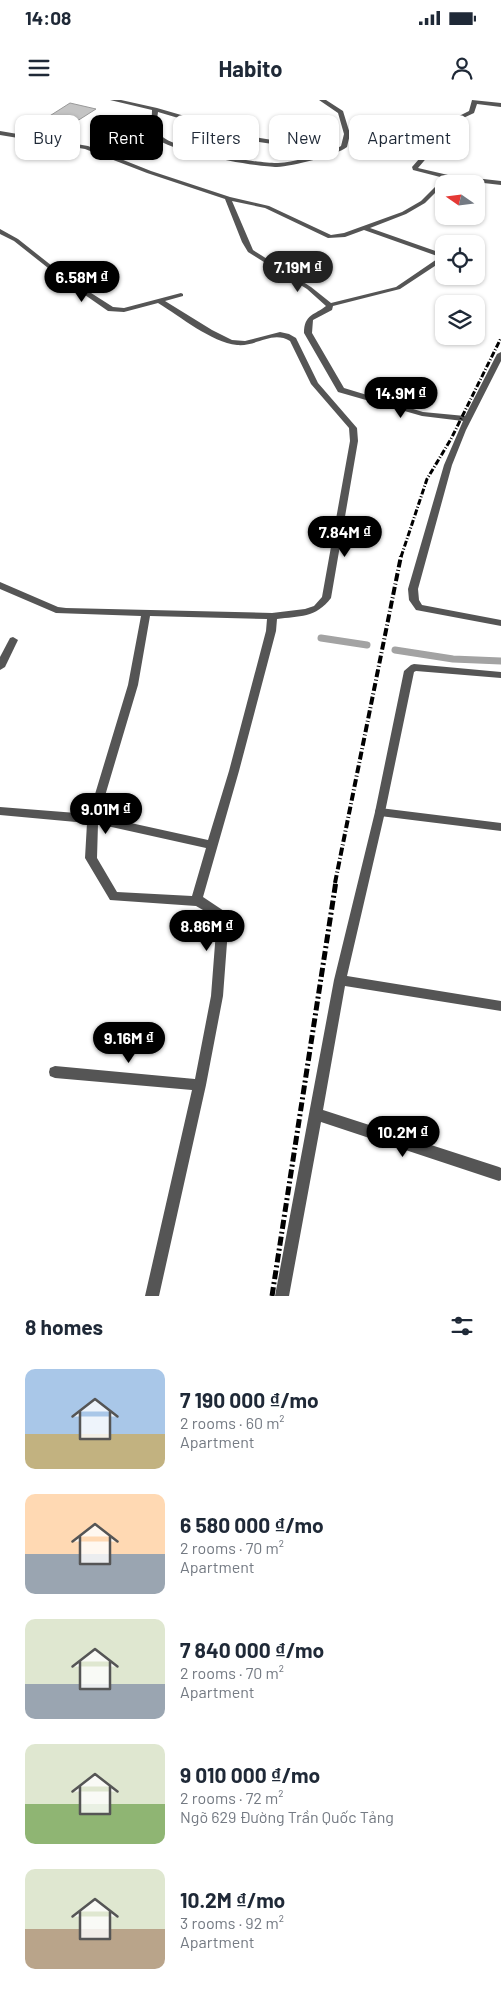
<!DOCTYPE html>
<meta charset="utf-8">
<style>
:root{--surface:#fff;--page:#f2f2f3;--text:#1f2937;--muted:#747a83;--accent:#000}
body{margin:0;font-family:Barlow,sans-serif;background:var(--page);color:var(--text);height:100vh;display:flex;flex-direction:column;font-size:19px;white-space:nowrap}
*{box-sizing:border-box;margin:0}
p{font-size:16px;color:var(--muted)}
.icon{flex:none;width:28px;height:28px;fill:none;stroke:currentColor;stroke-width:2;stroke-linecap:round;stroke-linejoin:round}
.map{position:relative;height:1196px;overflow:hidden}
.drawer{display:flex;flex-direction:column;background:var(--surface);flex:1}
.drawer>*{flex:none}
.top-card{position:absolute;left:15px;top:15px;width:471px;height:45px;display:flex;gap:10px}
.needle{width:32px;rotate:284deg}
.controls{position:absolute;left:435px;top:75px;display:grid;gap:10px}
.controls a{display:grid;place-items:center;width:50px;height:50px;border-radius:10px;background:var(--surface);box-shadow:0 1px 4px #0004;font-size:25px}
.price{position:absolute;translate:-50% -42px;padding:0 11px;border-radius:18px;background:var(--accent);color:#fff;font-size:16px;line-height:32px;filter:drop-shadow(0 1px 2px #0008)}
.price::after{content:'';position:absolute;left:50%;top:30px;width:15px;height:11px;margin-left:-8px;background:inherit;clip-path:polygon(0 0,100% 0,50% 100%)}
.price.active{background:#222;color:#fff}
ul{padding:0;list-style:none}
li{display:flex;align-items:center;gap:15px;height:125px;padding:0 25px}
li span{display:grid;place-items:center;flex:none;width:140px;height:100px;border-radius:10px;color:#555}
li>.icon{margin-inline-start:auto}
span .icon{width:60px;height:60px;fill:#fffc;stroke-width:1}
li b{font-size:21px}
h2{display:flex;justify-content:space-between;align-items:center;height:60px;padding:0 25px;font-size:21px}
.chip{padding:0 18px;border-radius:10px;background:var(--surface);box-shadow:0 1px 4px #0004;font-size:18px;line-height:45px}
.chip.active{background:var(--accent);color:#fff}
.status{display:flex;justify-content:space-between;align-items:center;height:35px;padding:0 25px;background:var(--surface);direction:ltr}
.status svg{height:14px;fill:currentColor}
header{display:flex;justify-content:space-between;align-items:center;height:65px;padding:0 25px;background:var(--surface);font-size:22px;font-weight:700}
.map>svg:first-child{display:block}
</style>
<div class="status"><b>14:08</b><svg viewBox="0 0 49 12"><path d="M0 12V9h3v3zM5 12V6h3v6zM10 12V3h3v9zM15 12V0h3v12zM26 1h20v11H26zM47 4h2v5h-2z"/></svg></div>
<header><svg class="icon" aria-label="menu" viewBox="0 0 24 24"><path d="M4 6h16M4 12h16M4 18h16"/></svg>Habito<svg class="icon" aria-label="person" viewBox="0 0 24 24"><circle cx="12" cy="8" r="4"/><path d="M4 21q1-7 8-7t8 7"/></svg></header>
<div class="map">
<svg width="501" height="1196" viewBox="0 0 501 1196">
<rect width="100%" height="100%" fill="#fff"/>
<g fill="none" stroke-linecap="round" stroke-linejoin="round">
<g stroke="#a3a3a3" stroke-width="7">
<polyline points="321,538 367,545"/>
<polyline points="395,550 453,559 501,561"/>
</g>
</g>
<polygon fill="#c4c4c4" stroke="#999" points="70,3 96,9 74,23 48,17"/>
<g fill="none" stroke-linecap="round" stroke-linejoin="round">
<g fill="#555" fill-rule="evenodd">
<path d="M110,0H121L157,8L260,38L334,50L341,46L344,34L338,13L319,0H326L343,11L350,34L347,47C335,56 293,66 277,67C256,67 172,52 157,39C149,32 152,20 152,10ZM158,12L259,42L327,52C311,56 295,62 278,63C260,64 168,49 160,34C156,28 157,19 158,12Z"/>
<polygon points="13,537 18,540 5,567 0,570 0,557 10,538"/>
<polygon points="380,708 501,723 501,731 380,716 376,715 375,712 376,709"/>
</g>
<g fill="#555" fill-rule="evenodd">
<path d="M472,0L501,3V7L477,4L474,13L459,20L418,68L448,75L501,81V85L449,79L425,103L406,114L370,128L444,154V160L400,189L333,206L332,210L313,220L312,233L344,288L423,312L465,316L497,254L501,252V261L466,330L452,365L418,489L419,500L422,505L501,520V526L416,510L409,500L408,489L444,365L463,321L422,316L338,292L304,233C304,214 315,215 326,206L307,189L248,152L242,142L225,99L147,73L85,49L0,35V31L88,46L151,71L230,97L269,106L331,135L344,133L402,112L421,101L444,78L413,70L412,67L455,18L469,11ZM232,101L265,108L328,138L345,137L364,130L440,157L396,187L331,203L311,187L253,150Z"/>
<path d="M0,129L18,139L66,177L113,207L124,208L181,193L183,194V196L165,201L212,230L232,240L245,241L280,232L289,234L296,238L318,283L357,328L358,341L331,498C316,518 299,516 277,519L276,531L239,671L203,797L227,813L229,816L223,896L206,985L159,1196H145L192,990L55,978L50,976L49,972L50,968L55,966L195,979L211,896L217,818L196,806L110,800L85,758L87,723L0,715V707L89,714L128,585L141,516L56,513L0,489V482L58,507L66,508L272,513L305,509L314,506L322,497L350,341L349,328L311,284L290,241C272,230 256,247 237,245C211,242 181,217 158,203L124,212L108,211L62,179L14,141L0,134ZM150,516L267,519L266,531L229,671L208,740L99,716L138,585ZM98,724L206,748L192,796L117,792L97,758Z"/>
<polygon points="414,564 501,572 501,578 416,571 414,572 385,712 347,876 501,901 501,911 345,886 323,1010 499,1067 501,1068 501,1080 499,1081 321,1022 289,1196 275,1196 334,880 375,712 404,571 411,565"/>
</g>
<polyline stroke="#000" stroke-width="3" stroke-dasharray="6 2 1 2" stroke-linecap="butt" points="401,457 427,379 451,339 501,238"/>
<polyline stroke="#000" stroke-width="4" stroke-dasharray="8 2.5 1 2.5" stroke-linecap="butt" points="335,783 401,456"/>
<polyline stroke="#000" stroke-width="5" stroke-dasharray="9 3 2 3" stroke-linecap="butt" points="272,1196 336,781"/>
</g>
</svg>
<div class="controls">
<a><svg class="needle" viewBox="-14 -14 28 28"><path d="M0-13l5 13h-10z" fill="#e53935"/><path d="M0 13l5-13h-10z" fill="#747a83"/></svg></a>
<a><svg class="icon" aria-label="locate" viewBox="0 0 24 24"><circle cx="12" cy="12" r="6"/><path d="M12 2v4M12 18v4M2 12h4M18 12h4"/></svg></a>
<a><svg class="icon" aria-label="layers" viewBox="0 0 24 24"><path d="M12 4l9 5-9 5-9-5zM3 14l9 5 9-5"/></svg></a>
</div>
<b class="price active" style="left:298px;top:193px">7.19M ₫</b>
<b class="price" style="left:82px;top:203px">6.58M ₫</b>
<b class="price" style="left:401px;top:319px">14.9M ₫</b>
<b class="price" style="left:345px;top:458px">7.84M ₫</b>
<b class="price" style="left:106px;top:735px">9.01M ₫</b>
<b class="price" style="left:207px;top:852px">8.86M ₫</b>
<b class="price" style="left:129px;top:964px">9.16M ₫</b>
<b class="price" style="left:403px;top:1058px">10.2M ₫</b>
<div class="top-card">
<a class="chip">Buy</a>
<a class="chip active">Rent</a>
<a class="chip">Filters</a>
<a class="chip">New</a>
<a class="chip">Apartment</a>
</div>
</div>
<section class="drawer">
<h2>8 homes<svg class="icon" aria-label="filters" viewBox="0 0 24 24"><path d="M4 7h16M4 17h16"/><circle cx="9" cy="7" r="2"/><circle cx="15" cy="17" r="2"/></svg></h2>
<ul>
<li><span style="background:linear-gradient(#a9c7e8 65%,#c2b280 0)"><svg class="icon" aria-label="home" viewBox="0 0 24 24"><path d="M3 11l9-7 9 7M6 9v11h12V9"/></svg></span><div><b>7 190 000 ₫/mo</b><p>2 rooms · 60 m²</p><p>Apartment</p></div></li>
<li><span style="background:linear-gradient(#ffd9b3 60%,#9aa5b1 0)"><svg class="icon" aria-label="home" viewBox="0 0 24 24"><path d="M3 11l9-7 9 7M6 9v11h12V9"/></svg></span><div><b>6 580 000 ₫/mo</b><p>2 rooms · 70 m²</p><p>Apartment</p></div></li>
<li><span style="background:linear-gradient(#dfe7d0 65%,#9aa5b1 0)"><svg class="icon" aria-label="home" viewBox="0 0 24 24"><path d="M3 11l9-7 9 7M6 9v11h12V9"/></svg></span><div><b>7 840 000 ₫/mo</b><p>2 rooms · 70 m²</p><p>Apartment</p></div></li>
<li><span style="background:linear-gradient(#dfe7d0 60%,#8fb573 0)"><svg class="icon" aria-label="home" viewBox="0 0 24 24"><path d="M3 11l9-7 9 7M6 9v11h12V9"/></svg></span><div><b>9 010 000 ₫/mo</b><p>2 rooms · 72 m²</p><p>Ngõ 629 Đường Trần Quốc Tảng</p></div></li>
<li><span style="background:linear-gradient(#dfe7d0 60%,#b9a48a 0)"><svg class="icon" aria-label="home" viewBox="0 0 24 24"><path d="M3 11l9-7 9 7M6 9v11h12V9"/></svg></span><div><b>10.2M ₫/mo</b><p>3 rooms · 92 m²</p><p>Apartment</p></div></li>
</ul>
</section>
